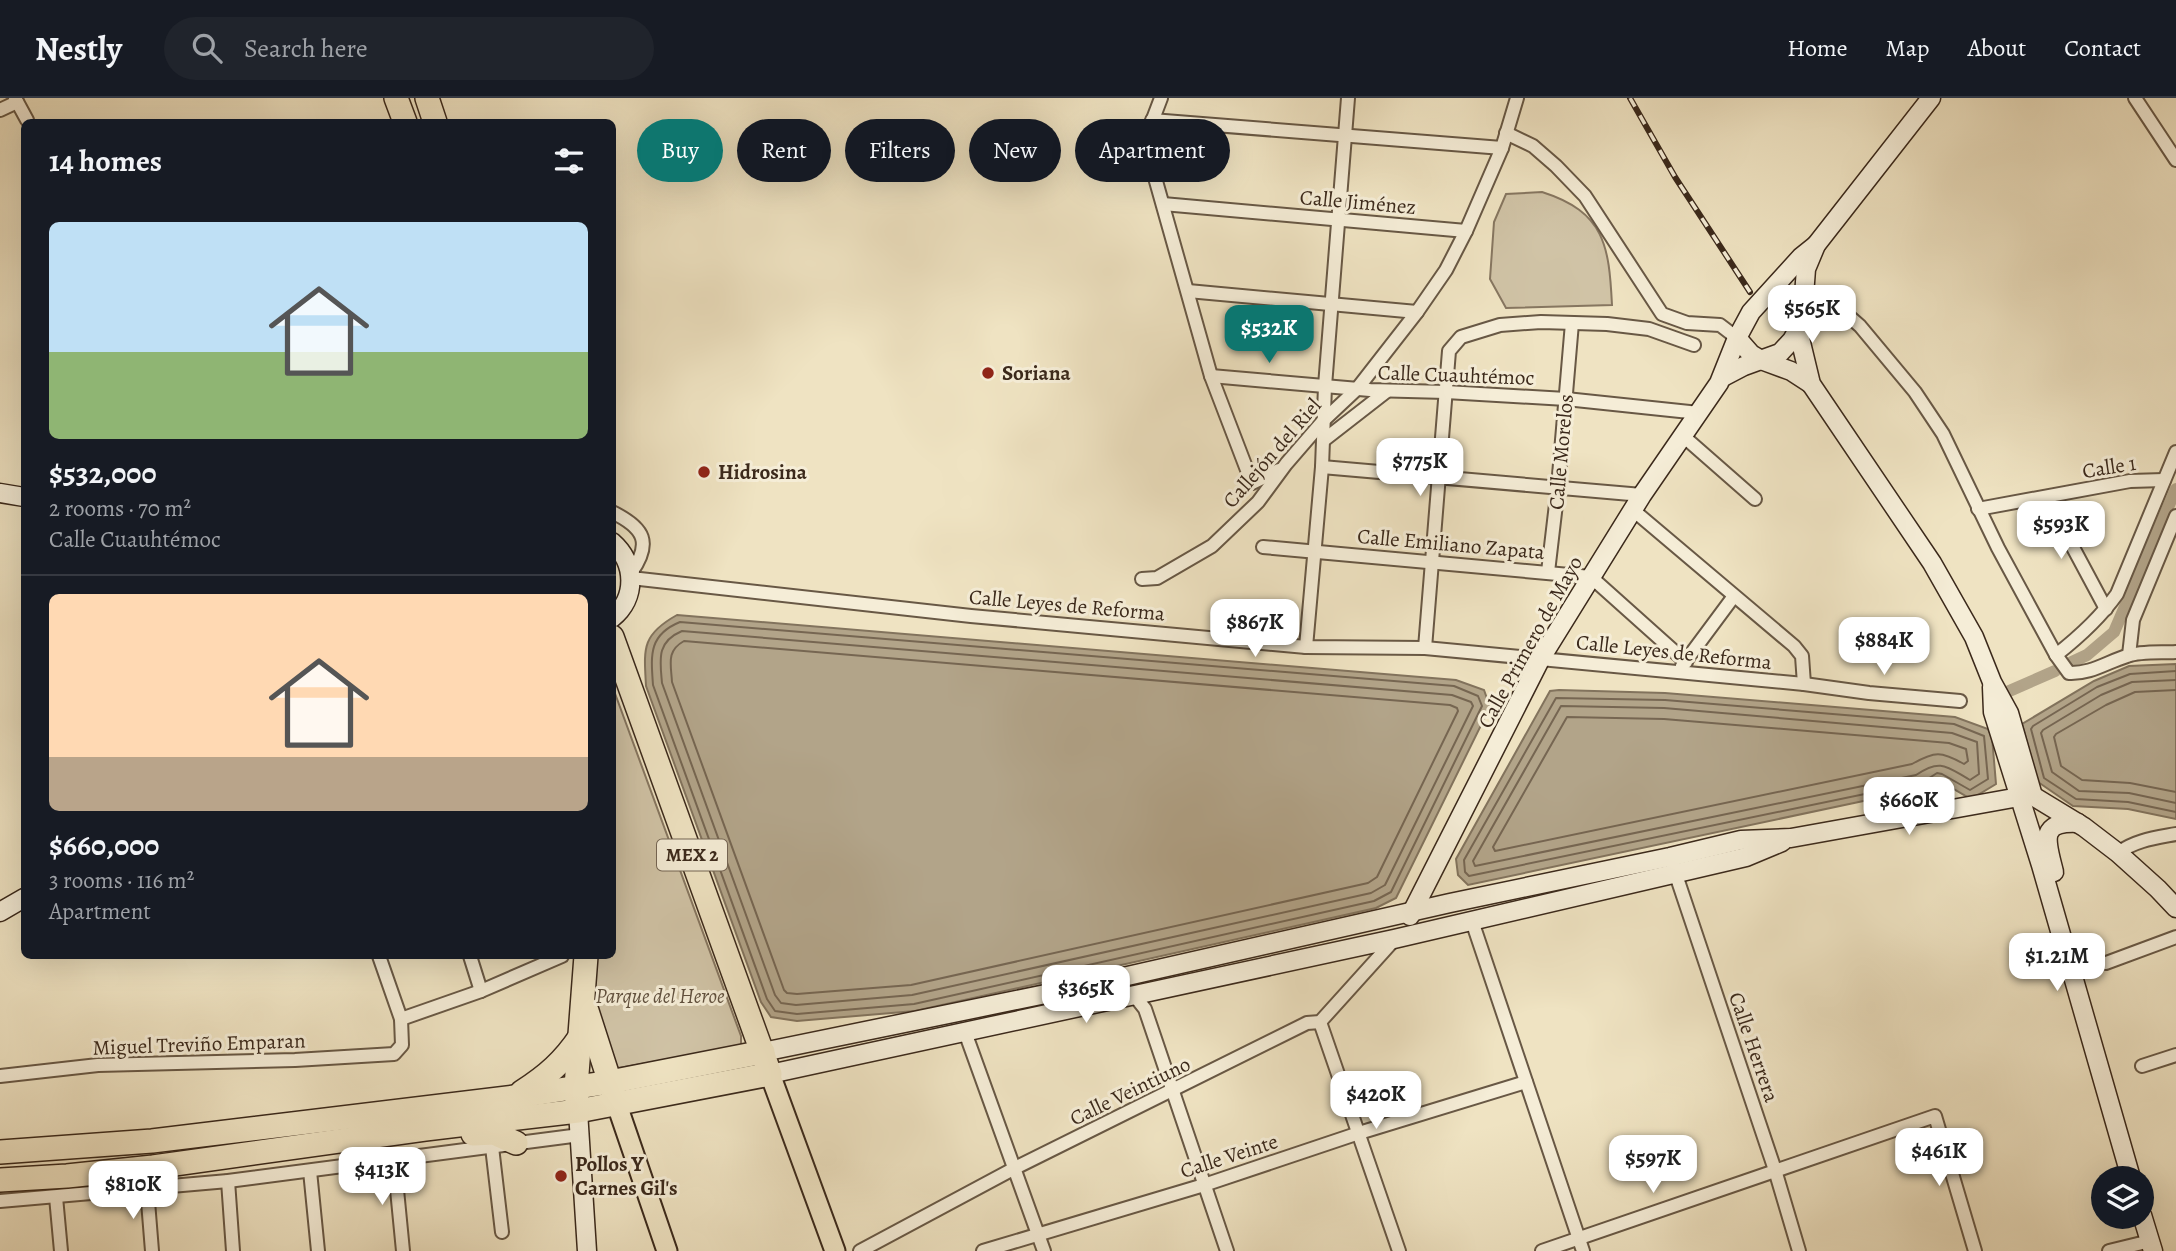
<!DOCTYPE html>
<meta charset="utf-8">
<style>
:root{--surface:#171b24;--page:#20242c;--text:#f1f3f6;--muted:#9ea1a6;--line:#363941;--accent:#0f766e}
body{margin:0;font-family:Alegreya,serif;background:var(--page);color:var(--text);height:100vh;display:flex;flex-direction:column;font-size:26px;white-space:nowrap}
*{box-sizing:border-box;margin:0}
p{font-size:23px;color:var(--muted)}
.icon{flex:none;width:38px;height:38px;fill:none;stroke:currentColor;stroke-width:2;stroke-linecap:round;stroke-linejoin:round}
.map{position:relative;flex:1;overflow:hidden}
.details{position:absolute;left:21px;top:21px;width:595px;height:840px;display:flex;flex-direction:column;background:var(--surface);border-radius:10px;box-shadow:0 7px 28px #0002}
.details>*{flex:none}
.banner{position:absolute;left:637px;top:21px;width:665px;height:63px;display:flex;gap:14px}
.tools{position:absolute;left:2091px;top:1068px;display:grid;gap:14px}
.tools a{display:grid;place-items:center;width:63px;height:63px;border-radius:50%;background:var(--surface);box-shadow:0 7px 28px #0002;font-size:35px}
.price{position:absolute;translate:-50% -60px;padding:0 16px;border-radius:14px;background:#fff;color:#222;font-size:23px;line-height:46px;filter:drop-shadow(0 2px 4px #0008)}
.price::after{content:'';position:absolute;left:50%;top:42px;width:21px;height:16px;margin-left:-10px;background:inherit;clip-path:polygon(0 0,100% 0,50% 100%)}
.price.current{background:var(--accent);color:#fff}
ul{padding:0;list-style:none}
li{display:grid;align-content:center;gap:14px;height:371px;padding:0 28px}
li+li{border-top:2px solid var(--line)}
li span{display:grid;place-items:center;height:217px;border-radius:10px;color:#555}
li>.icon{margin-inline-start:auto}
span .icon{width:126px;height:126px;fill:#fffc;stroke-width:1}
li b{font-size:30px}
h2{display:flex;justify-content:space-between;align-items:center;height:84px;padding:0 28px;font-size:30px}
.tag{padding:0 24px;border-radius:32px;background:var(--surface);box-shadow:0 7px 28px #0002;font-size:24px;line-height:63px}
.tag.current{background:var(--accent);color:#fff}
header{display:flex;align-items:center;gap:42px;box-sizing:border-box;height:98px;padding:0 35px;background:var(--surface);border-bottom:2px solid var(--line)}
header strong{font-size:33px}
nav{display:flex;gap:38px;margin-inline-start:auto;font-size:24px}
.search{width:490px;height:63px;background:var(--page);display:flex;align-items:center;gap:18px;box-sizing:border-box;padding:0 24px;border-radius:38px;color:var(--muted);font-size:26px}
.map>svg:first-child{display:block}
</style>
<header>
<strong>Nestly</strong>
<div class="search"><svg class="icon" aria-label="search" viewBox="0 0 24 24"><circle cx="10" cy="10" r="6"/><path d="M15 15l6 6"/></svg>Search here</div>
<nav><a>Home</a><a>Map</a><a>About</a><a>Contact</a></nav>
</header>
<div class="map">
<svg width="2176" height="1153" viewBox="0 0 2176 1153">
<rect width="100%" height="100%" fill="#efe3c2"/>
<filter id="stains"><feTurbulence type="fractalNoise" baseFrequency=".00286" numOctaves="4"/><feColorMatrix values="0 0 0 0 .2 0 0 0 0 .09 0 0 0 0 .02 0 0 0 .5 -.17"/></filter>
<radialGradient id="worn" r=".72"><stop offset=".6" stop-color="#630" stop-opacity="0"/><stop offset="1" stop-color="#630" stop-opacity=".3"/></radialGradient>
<g fill="#d0c3a6" stroke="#867660" stroke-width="2">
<path d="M1542,94C1605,114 1609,148 1612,207L1506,210L1490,181L1494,124L1506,96Z"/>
<polygon points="613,590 741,938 741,948 619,970 616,968 594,900 597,858 612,858"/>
</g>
<g fill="#b2a489" stroke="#82735d" stroke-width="2">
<path d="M677,517L1456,582L1484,592L1490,609L1396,800L1376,810L915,913L797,923L771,919L761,904L646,588C644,551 641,537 677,517Z"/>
<polygon points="2176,566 2176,721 2128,711 2073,708 2038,684 2022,626 2094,583 2129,568"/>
<polygon points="1559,592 1665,595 1955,619 1988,631 1992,639 1996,686 1971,701 1938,682 1927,688 1936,699 1927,707 1915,692 1468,787 1458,777 1456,761 1550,593"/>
</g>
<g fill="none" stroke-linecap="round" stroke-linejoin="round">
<g stroke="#766652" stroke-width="2">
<path d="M680,524L1454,588L1478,598L1482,608L1391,794L1374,803L914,906L797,916L775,913L767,901L653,587C651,558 648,537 680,524Z"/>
<path d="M682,533L1452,597L1471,604L1473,608L1385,787L1371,795L912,897L796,907L781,905L775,897L662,585C660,562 656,544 682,533Z"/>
<path d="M684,543L1450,607L1457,610L1458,613L1377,779L1368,785L911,887L797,896L787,895L784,892L672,584C671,566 666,553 684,543Z"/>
<polyline points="2176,573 2130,576 2097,589 2033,628 2031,631 2044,680 2076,701 2128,704 2176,714"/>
<polyline points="2176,582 2132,584 2101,597 2043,632 2041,635 2052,674 2079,693 2129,695 2176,705"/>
<polyline points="2176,592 2135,594 2106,607 2056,636 2054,639 2061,668 2082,682 2130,685 2176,694"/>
<polygon points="1556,600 1665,602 1954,626 1984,638 1988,681 1970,692 1942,676 1937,675 1920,686 1913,686 1469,778 1465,774 1464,762"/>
<path d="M1561,608L1664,610L1952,635L1977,644L1979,676L1970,682C1947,669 1941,660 1916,677L1475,768L1473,763Z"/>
<path d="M1567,619L1664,621L1949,645L1966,651L1968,663L1964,666C1941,653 1935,653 1912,666L1495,753L1493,749Z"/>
</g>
<g stroke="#b2a489" stroke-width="12">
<polyline points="2072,564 2087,557 2114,534 2176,391"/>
<polyline points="2007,594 2055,573"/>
</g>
<defs>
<g id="street">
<polyline points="15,0 27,22"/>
<polyline points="1161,0 1150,29 1152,69 1211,278 1252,385 1279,372"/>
<polyline points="2135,0 2176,62"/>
<polyline points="0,12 17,4"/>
<polyline points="1152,22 1502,50"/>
<polyline points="1506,35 1533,48 1556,68 1585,98 1662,216 1687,225 1720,227 1737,240"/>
<polyline points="1163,106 1466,133"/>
<polyline points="1188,193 1417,214"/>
<path d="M1803,202L1828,200L1860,228L1915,294L1943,336L1998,450L2056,557L2069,575C2091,576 2107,564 2127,558C2141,553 2161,555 2176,554"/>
<polyline points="1211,278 1370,292 1446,294 1566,301 1699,315"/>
<polyline points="1682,337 1755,401"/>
<polyline points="1324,342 1387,293"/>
<polyline points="1322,369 1642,397"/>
<polyline points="2046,399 2106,511"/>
<polyline points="1978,411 2130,383 2164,382"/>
<polyline points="1633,412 1794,548 1802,558 1804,586"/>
<path d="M612,414C645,430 652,445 631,475"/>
<polyline points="1263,449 1591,479 1686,564"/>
<polyline points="1548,474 1558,389 1572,225"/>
<polyline points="631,480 971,518 1306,549 1425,550 1804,586 1869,595 1960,603"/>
<polyline points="1142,481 1157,480 1212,448 1258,404 1286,366 1324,322 1357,291 1417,214 1446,172 1466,133 1502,50 1517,0"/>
<polyline points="1306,549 1322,369 1325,288 1348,0"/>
<polyline points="1425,550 1449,253 1461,239 1500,227 1541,224 1607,226 1649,231 1694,247"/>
<path d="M2056,557C2079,539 2100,520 2117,496L2176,354"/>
<polyline points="2129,557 2133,522 2176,418"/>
<polyline points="1682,568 1734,498"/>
<path d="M2118,755C2136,742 2155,740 2176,736"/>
<polyline points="1673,768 1775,1072 1799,1153"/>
<polyline points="1472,823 1583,1153"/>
<polyline points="470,858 481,893"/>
<polyline points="2106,865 2176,839"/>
<polyline points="1134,897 1145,911 1227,1153"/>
<polyline points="401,921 481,893 562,858"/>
<polyline points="1320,924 1399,1153"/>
<polyline points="965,934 1044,1153"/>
<polyline points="2142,968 2176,957"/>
<polyline points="0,978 98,967 295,962 394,956 402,947 401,921 379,858"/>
<polyline points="492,1049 502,1134"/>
<polyline points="394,1061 403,1153"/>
<polyline points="310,1073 318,1153"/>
<polyline points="228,1083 233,1153"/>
<polyline points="147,1091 152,1153"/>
<polyline points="56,1099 61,1153"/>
<polyline points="0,1103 228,1083 580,1037"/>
<polyline points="860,1153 1015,1070 1307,925 1320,924 1394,842"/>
<polyline points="983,1153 1204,1087 1359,1035 1526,984"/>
<polyline points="1542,1153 1935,1018 1975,1153"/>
<polyline points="2109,1153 2150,1143"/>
</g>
<g id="secondary">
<polyline points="1798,232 1811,286 1932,465 1974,539 1992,584 2009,615 2033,698"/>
<polyline points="1737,240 1751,256 1761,262 1791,273 1811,286"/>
<polyline points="1723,279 1744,268 1780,255 1792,242 1802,224 1806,171 1816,147 1931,0"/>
<polyline points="0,395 24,399"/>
<path d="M612,444C636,465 637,500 612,520"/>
<polyline points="1992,589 1993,614 2041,767 2131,1080"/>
<path d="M2054,774C2047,745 2037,723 2078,725"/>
<polyline points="0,814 24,800"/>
<polyline points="1410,818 1541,560 1642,397 1719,285 1737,240 1751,214 1801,159 1816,147"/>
<polyline points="763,954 1070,891 1450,805 1670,759 1741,742 1791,740 2019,699 2033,698 2084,729 2118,755 2158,791 2176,810"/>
<polyline points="770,976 1394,841 1746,759 1782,744"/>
<polyline points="578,1013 587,1153"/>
<polyline points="2142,1117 2153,1153"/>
</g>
<g id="primary">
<polyline points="770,976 835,1153"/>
<polyline points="617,1007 667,1153"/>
</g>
<g id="highway">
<polyline points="396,0 405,24"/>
<polyline points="427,0 435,24"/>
<polyline points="587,913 614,997"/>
<path d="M522,994C547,978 564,963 580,939"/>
<polyline points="577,1004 576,989 586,858"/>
<polyline points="473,1036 494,1035 516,1045"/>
<polyline points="0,1054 152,1043 514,999 610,984 763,954"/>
<polyline points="0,1082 67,1078 153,1069 425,1031 578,1013 770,976 612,539"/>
</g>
</defs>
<use href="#street" stroke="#685845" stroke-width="16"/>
<use href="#secondary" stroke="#3b291b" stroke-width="21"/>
<use href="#primary" stroke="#3b291b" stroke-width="23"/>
<use href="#highway" stroke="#3b291b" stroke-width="26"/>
<use href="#street" stroke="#f5edd7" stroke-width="12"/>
<use href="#secondary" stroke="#f5edd7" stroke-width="18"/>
<use href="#primary" stroke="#efe3c2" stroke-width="19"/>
<use href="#highway" stroke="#efe3c2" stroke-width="23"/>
<defs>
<polyline id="rail" points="1630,0 1675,79 1750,194"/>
</defs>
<use href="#rail" stroke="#3b291b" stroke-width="6"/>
<use href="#rail" stroke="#f5edd7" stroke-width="3.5" stroke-dasharray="10" stroke-linecap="butt"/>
</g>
<g fill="#8f2418" stroke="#f5edd7" stroke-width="2.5">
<circle cx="988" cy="275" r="7"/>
<circle cx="704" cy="374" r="7"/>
<circle cx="561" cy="1078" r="7"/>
</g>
<g text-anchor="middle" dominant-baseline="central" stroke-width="6" stroke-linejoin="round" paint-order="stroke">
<rect fill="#f5edd7" stroke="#736453" stroke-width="2" x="657" y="741.5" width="70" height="31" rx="5"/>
<g font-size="19" font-weight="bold" fill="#3b291b">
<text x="692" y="757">MEX 2</text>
</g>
<g font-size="21" fill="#3b291b" stroke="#f5edd7">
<text transform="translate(1358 104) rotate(5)">Calle Jiménez</text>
<text transform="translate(1456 277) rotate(2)">Calle Cuauhtémoc</text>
<text transform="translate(1561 354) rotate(-85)">Calle Morelos</text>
<text transform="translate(1272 355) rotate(-49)">Callejón del Riel</text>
<text transform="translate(2109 369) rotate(-9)">Calle 1</text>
<text transform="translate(1451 446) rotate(5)">Calle Emiliano Zapata</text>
<text transform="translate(1067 507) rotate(5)">Calle Leyes de Reforma</text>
<text transform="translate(1530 544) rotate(-61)">Calle Primero de Mayo</text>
<text transform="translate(1674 554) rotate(6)">Calle Leyes de Reforma</text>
<text transform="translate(199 946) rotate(-2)">Miguel Treviño Emparan</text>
<text transform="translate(1754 949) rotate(71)">Calle Herrera</text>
<text transform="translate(1130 993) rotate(-26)">Calle Veintiuno</text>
<text transform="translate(1229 1058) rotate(-18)">Calle Veinte</text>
</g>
<g font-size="21" font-weight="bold" fill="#3b291b" stroke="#f5edd7" text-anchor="start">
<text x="1002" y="275">Soriana</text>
<text x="718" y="374">Hidrosina</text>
<text x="575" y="1066">Pollos Y<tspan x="575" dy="24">Carnes Gil's</tspan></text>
</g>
<g font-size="21" font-style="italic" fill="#60503e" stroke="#f5edd7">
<text x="660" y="898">Parque del Heroe</text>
</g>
</g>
<rect width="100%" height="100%" filter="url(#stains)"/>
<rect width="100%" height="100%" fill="url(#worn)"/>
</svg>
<div class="tools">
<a><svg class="icon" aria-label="layers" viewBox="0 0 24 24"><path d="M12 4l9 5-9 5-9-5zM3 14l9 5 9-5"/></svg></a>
</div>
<b class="price" style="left:1812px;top:247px">$565K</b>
<b class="price current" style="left:1269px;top:267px">$532K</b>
<b class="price" style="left:1420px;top:400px">$775K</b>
<b class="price" style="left:2061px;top:463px">$593K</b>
<b class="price" style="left:1255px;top:561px">$867K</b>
<b class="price" style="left:1884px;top:579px">$884K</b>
<b class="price" style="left:1909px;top:739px">$660K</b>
<b class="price" style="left:2057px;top:895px">$1.21M</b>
<b class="price" style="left:1086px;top:927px">$365K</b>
<b class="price" style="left:1376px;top:1033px">$420K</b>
<b class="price" style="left:1939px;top:1090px">$461K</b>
<b class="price" style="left:1653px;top:1097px">$597K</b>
<b class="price" style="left:382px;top:1109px">$413K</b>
<b class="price" style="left:133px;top:1123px">$810K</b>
<div class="banner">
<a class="tag current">Buy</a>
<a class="tag">Rent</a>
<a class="tag">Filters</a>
<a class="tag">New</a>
<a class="tag">Apartment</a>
</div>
<section class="details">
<h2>14 homes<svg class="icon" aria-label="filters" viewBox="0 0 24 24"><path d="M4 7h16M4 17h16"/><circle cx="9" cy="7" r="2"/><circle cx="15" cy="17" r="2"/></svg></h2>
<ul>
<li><span style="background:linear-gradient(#bfe0f5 60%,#8fb573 0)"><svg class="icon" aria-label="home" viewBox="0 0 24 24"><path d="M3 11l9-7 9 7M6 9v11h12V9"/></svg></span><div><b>$532,000</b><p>2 rooms · 70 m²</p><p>Calle Cuauhtémoc</p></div></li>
<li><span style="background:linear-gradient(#ffd9b3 75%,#b9a48a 0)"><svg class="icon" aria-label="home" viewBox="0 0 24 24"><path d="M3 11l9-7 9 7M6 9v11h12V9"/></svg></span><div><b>$660,000</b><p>3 rooms · 116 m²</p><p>Apartment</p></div></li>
</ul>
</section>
</div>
